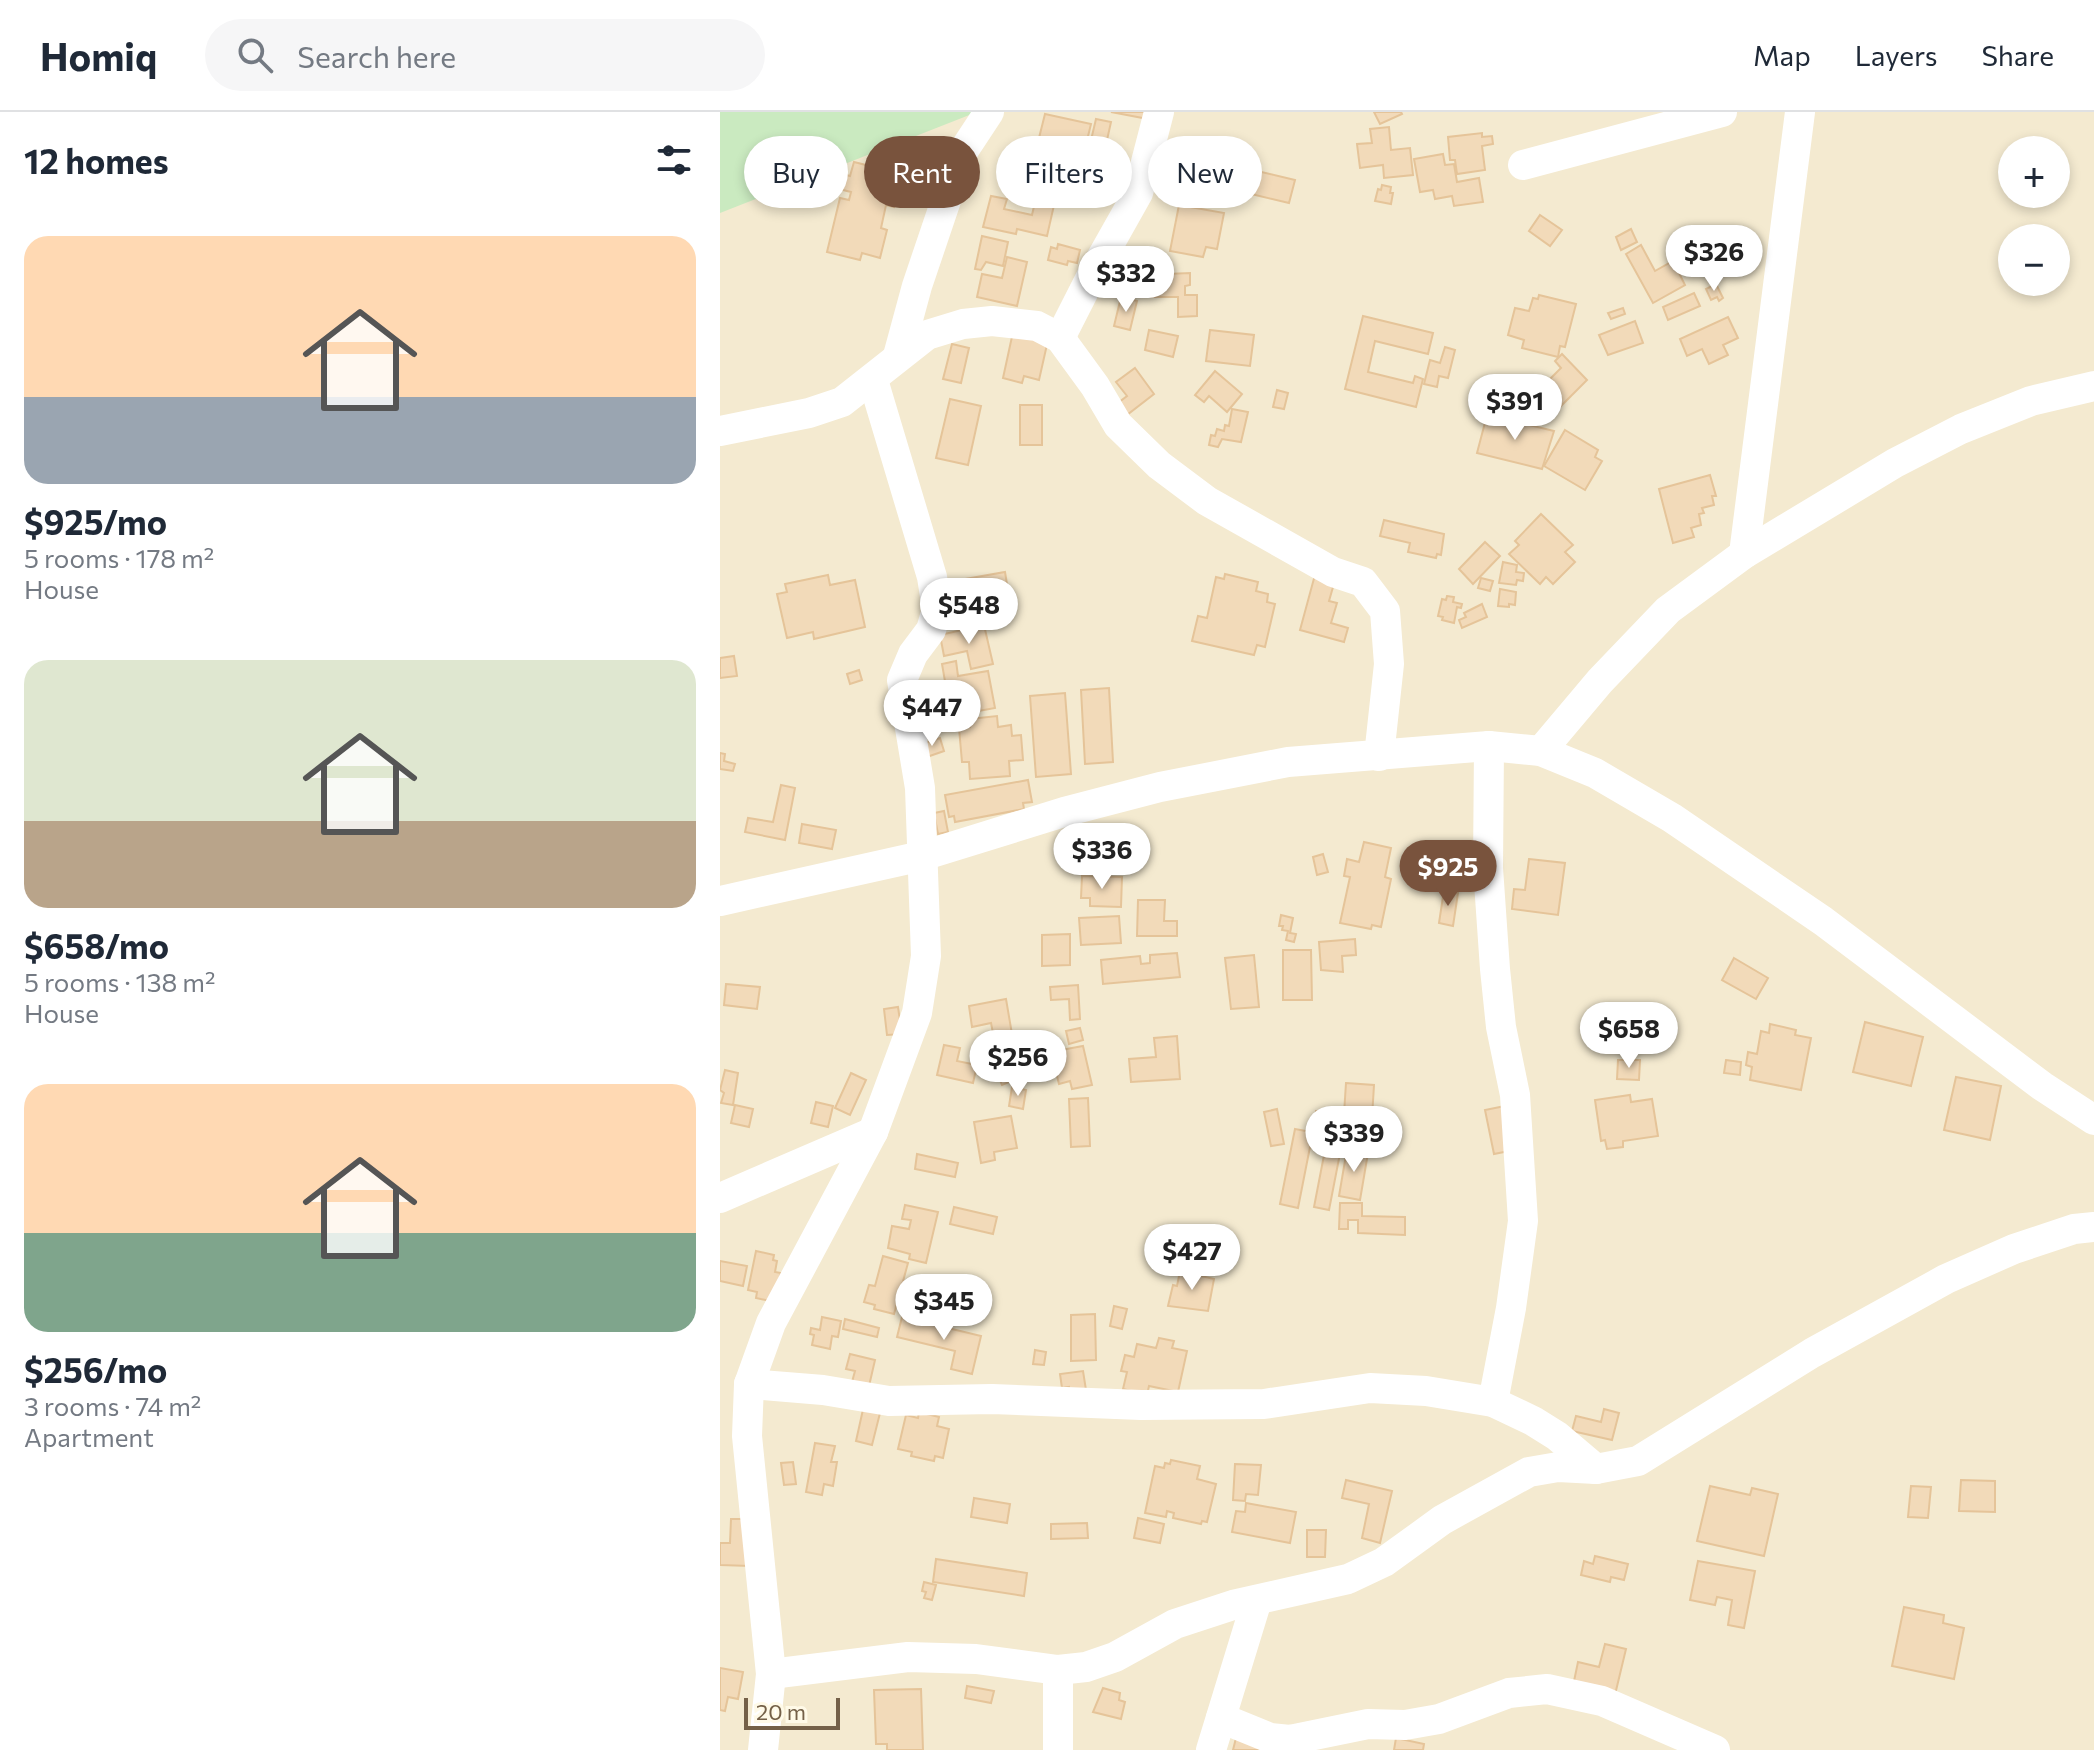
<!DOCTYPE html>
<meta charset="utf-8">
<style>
:root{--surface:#fff;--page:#f6f6f7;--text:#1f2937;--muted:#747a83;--line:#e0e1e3;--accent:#79533d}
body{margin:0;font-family:Commissioner,sans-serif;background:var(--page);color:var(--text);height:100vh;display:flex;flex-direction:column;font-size:30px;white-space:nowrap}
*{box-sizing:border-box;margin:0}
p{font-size:26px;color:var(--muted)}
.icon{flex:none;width:44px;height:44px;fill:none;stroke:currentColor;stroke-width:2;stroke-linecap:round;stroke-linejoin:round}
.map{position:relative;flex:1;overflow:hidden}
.panel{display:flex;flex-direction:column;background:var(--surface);width:720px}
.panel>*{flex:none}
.top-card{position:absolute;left:24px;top:24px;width:760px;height:72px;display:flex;gap:16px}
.fabs{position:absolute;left:1278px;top:24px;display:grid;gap:16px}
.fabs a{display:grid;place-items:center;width:72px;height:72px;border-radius:50%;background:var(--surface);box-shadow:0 4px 12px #0003;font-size:40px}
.scale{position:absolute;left:24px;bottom:20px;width:96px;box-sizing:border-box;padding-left:8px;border:4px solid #746048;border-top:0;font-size:22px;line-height:28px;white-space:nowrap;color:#746048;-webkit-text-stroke:6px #fffae8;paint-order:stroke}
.price{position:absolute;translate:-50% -68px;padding:0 18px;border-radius:28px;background:#fff;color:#222;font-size:26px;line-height:52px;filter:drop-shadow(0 2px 4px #0008)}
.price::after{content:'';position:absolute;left:50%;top:48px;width:24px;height:18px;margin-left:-12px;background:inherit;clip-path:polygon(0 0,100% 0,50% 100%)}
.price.on{background:var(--accent);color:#fff}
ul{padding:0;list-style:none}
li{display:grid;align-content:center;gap:16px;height:424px;padding:0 24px}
li span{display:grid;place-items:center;height:248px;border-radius:24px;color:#555}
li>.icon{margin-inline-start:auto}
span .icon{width:144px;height:144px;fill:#fffc;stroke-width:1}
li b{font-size:34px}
h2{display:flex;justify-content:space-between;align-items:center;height:96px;padding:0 24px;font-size:34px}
.pill{padding:0 28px;border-radius:36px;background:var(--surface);box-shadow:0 4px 12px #0003;font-size:28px;line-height:72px}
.pill.on{background:var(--accent);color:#fff}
header{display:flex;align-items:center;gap:48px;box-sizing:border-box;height:112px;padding:0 40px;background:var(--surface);border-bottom:2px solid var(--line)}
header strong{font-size:38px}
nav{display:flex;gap:44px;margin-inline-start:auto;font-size:28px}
.search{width:560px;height:72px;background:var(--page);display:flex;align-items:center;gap:20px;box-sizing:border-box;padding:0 28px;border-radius:44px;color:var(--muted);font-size:30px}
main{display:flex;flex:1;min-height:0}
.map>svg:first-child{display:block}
</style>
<header>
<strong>Homiq</strong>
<div class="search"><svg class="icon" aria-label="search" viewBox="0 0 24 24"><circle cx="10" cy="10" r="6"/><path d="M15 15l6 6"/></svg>Search here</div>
<nav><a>Map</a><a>Layers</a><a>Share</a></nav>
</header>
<main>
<section class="panel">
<h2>12 homes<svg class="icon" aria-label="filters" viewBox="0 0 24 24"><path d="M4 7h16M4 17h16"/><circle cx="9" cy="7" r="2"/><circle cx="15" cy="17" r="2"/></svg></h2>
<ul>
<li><span style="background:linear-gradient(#ffd9b3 65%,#9aa5b1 0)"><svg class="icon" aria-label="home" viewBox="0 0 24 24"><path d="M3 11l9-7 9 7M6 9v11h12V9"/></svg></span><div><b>$925/mo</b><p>5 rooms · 178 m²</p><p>House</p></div></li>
<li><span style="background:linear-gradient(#dfe7d0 65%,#b9a48a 0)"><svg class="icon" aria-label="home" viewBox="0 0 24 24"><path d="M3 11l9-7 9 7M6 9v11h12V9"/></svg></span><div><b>$658/mo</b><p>5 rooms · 138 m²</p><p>House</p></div></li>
<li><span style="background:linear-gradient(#ffd9b3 60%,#7fa58c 0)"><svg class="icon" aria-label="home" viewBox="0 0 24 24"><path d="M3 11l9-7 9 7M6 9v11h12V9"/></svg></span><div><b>$256/mo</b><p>3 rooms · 74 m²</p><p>Apartment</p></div></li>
</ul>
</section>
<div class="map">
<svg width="1374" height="1638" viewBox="0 0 1374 1638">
<rect width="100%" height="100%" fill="#fcf7e2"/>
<path fill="#f4ead0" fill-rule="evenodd" d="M0,0H1374V1638H0ZM1292,38H1336V82H1292ZM1292,126H1336V170H1292Z"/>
<polygon fill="#caeac0" points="0,0 257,0 0,101"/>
<g fill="#f2dab9" stroke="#e5c499" stroke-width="2">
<polygon points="391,0 429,0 428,7"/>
<polygon points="654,0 681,0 682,2 660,12"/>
<polygon points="325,2 371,12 360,57 333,50 332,55 306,49 309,33 317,34"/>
<polygon points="376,7 391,10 387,28 390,29 382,67 367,63 371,46 367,45"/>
<polygon points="669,15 671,38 690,36 693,63 664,66 663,53 640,56 637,32 652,31 650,17"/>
<polygon points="762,21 762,25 772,24 773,32 762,34 765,58 737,62 735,48 730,48 728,25"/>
<polygon points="463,32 500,36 492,94 455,89"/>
<polygon points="723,42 725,53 734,52 737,70 759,66 763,90 734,94 732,84 715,87 713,78 700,80 694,47"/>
<polygon points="134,50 150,54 148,62 161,65 158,78 177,83 174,95 166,93 161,116 167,118 160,146 142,141 140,148 107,140 120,86 129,88 131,80 115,76 119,61 130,64"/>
<polygon points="533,58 575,68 569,91 527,81"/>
<polygon points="292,60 339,71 327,124 297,117 296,122 263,115 271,84 287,87 284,97 312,103 315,90 287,84"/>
<polygon points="662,73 671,75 670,81 673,81 671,92 655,89 658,77 661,78"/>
<polygon points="459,93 504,101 497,137 486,135 483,145 450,139"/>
<polygon points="820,103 842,118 830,134 809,119"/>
<polygon points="911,117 917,130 901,138 896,125"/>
<polygon points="262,124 288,130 283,154 266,150 261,158 255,157"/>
<polygon points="338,132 360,138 357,151 348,149 347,153 328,148 331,135 337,137"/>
<polygon points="921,133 935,159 953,149 965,173 933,191 906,142"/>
<polygon points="287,145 307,150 297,194 257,185 262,162 282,166"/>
<polygon points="470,161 470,173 465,174 465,183 477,183 477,204 458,205 458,185 422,185 422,163"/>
<polygon points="996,172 1003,186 999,189 997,185 991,188 986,177"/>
<polygon points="974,181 980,194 948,208 943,195"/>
<polygon points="819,183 856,192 845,235 840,234 838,245 802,236 804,228 788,223 795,196 809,199 813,186 818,187"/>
<polygon points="401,185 417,189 410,218 394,214"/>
<polygon points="903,196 905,202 891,207 888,201"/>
<polygon points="643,204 713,221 708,242 655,229 648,260 693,271 695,264 703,267 696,295 625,277"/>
<polygon points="1008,205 1018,226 1003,233 1008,243 989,252 982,237 967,244 960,227"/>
<polygon points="915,209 923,231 888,243 879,223"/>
<polygon points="429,218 458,224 453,245 425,238"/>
<polygon points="490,218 534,223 530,254 486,249"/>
<polygon points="293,220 328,228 319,268 304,264 302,271 283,266"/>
<polygon points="232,232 249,236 241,271 223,267"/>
<polygon points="725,235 735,238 728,266 719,264 717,275 704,272 710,248 720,251"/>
<polygon points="842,242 867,268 832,303 813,284 841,256 835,249"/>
<polygon points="415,256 434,282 403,306 394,294 407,284 396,270"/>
<polygon points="495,259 522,282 507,300 489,284 484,290 475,283"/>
<polygon points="557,278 568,281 564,297 553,295"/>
<polygon points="230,287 261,294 248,353 216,346"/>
<rect x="300" y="293" width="22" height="40"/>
<polygon points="512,297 528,300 521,330 502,327 498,335 489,333 491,323 495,324 497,317 504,319 505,313 509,314"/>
<polygon points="767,303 834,319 822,357 757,341"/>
<polygon points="845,318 878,338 875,345 882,349 865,378 824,354"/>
<polygon points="990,363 996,384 992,384 994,393 982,396 984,401 979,402 981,413 971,416 974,425 953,431 939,377"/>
<polygon points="821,402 853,433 845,440 855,450 833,472 826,465 820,472 789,442 799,433 795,429"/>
<polygon points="664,408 724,422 721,443 717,442 716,446 688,440 690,431 660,424"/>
<polygon points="765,430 780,444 753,472 739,457"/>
<polygon points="783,450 797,453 796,460 804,461 803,469 797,468 796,473 779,471"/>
<polygon points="596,459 613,475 609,489 617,491 611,511 628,516 624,530 580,518"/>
<polygon points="285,460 292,503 226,516 219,480 230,478 228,470"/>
<polygon points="505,462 538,470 536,479 548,482 547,490 555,492 545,535 537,533 534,543 472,529 478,504 487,506 496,465 504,467"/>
<polygon points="108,463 110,473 135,468 145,515 94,527 93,520 67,526 57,482 67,480 65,472"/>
<polygon points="761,466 773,469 770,479 758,476"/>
<polygon points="780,477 796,480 795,493 789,492 789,495 778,494"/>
<polygon points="727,484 734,485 733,490 742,492 741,496 737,495 734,511 722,508 723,505 718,504 722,487 726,488"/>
<polygon points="762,492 767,505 742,516 739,508 746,505 744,501"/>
<polygon points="264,513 273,552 251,557 247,539 224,544 220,523"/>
<polygon points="14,544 17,564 0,566 0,546"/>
<polygon points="236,549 238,564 268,559 275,596 231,604 222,552"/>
<polygon points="139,558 142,568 130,572 127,562"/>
<polygon points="389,576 393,650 365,652 361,578"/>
<polygon points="345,581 351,662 316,665 310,584"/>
<polygon points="277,604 278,615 291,613 292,624 301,623 303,648 289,649 290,664 250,667 249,650 242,650 239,616 250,615 250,607"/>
<polygon points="211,606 217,621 200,627 194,612"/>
<polygon points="220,626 224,639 204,646 199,633"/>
<polygon points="0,641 5,642 4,649 15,652 13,659 0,657"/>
<polygon points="308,668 312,690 303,691 304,697 235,710 234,704 229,705 225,683"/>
<polygon points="61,673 75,676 65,728 25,720 28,706 53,710"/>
<polygon points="224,699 228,720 218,722 214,701"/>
<polygon points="82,712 116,718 112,737 79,731"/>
<polygon points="644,730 671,736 665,765 671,767 661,815 652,813 651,817 620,811 630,765 624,764 627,747 639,750"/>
<polygon points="603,742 608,760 597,763 593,745"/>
<polygon points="809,747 845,751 838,803 792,797 794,777 805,778"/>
<polygon points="362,764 402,765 401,795 370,794 370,786 361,786"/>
<polygon points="724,778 738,781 733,814 719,811"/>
<polygon points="418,788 445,788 444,809 457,809 457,824 417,824"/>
<polygon points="561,803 573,806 570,821 576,822 574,830 566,828 568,819 562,818 563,814 559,814"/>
<polygon points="399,804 401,831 361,833 359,806"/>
<polygon points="350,822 350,853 322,854 322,823"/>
<polygon points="635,827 636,843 622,844 623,860 601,858 599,830"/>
<polygon points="563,838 591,838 592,888 563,888"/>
<polygon points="457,841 460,865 383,872 381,848 420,844 421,852 430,851 430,843"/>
<polygon points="534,843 539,895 511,897 505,846"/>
<polygon points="1014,846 1048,866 1036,887 1002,868"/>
<polygon points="6,872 40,875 37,897 4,893"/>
<polygon points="358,873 360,907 350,908 349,887 331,888 330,875"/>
<polygon points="286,887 293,928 275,931 271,911 252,915 249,894"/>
<polygon points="178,895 182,922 167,923 164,897"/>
<polygon points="1145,910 1203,925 1191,974 1133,960"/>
<polygon points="1050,912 1076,918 1075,923 1091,926 1081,978 1030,968 1032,955 1026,953 1028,940 1037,942 1041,919 1049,921"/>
<polygon points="360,916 363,928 349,932 346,919"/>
<polygon points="457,924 460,967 411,970 409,947 436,945 434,926"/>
<polygon points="224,933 240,936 237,949 257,953 253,971 217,963"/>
<polygon points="363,934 372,973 352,977 350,969 339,972 334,952 343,950 341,938"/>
<polygon points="898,948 920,948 919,968 897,967"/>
<polygon points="1006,948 1021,950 1020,963 1004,961"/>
<polygon points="5,958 18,961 13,993 1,991 4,981 0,978"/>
<polygon points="291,958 294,968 282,973 278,963"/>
<polygon points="131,961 146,968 130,1003 115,996"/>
<polygon points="1236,965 1281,974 1270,1028 1224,1018"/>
<polygon points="626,971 654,973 651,1022 595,1018 596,999 624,1002"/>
<polygon points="292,975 306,978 303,997 289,994"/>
<polygon points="910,983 911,990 932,987 938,1024 903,1029 903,1035 887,1037 885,1028 881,1029 875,988"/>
<polygon points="368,986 370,1034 351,1035 349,987"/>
<polygon points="96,990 113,994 108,1015 91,1011"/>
<polygon points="15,993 33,997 29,1015 11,1011"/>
<polygon points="790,993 799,1037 774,1042 765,998"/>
<polygon points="557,997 564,1032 551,1034 544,1000"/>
<polygon points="291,1004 297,1036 274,1040 275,1048 261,1051 254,1010"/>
<polygon points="575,1017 623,1026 609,1098 594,1095 605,1038 590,1035 578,1096 560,1092"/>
<polygon points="627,1037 648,1041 640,1088 619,1084"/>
<polygon points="197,1042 238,1051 235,1065 195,1057"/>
<polygon points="620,1091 642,1091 642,1104 685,1105 685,1123 638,1121 638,1108 628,1108 628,1117 619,1117"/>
<polygon points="185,1093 218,1100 206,1151 189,1147 190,1142 168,1136 172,1114 189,1117 191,1108 182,1107"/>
<polygon points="234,1095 277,1105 273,1122 230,1112"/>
<polygon points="36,1139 54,1143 53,1148 57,1149 55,1160 61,1161 55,1190 36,1186 37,1180 28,1178"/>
<polygon points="163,1144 188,1151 174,1202 154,1197 155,1193 144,1190 149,1173 155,1174"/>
<polygon points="0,1149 27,1154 23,1174 0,1169"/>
<polygon points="460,1159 494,1167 488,1199 448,1194 453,1173 457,1174"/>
<polygon points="394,1194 407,1197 402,1217 390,1214"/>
<polygon points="375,1202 376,1248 351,1249 351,1203"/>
<polygon points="102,1205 121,1209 118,1225 112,1224 110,1237 92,1233 94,1223 90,1222 91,1216 100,1218"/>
<polygon points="182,1205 261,1224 252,1262 231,1257 235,1239 177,1225"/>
<polygon points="125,1207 159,1216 157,1225 123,1217"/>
<polygon points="439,1226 454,1229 452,1236 467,1239 458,1280 429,1274 427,1283 403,1277 407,1260 401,1259 405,1243 414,1245 417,1232 436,1236"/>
<polygon points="315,1238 326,1240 324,1253 313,1252"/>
<polygon points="130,1242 155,1248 149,1274 132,1270 135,1259 126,1257"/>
<polygon points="363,1259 366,1278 350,1281 349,1275 342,1276 340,1262"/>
<polygon points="144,1293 161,1297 152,1333 136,1329"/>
<polygon points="884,1297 899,1301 892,1328 852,1319 856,1304 881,1310"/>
<polygon points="199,1300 219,1305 217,1314 229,1317 223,1346 215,1344 214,1349 191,1344 192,1340 178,1337 186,1303 198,1306"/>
<polygon points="95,1331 115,1334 111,1350 117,1350 113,1374 104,1372 102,1383 86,1380"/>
<polygon points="451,1348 480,1354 477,1367 496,1372 487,1410 482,1409 481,1412 453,1406 454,1401 447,1399 446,1405 425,1401 435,1354 444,1356 445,1351 450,1352"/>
<polygon points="73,1350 76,1372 64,1373 61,1351"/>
<polygon points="515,1352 541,1353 538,1383 526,1382 525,1389 513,1388"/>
<polygon points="626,1368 672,1379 660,1431 642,1426 649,1392 622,1386"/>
<polygon points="1241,1368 1275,1369 1275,1400 1239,1399"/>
<polygon points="990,1374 1030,1383 1032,1376 1058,1382 1044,1444 977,1429"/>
<polygon points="1191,1374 1211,1375 1208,1406 1188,1405"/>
<polygon points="254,1386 290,1392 287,1411 251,1405"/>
<polygon points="526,1391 576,1400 570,1431 512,1420 516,1399 525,1400"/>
<polygon points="418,1406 444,1412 440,1431 414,1426"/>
<polygon points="11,1407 32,1407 30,1454 0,1453 0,1431 10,1431"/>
<polygon points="367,1411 368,1426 331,1427 331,1412"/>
<polygon points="587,1418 606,1418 605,1445 587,1445"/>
<polygon points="875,1444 908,1452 904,1468 891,1465 890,1470 861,1463 864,1449 873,1452"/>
<polygon points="216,1447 307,1461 304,1484 213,1470"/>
<polygon points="978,1449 1035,1459 1024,1516 1008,1513 1012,1488 997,1485 995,1493 970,1488"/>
<polygon points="204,1470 216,1473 212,1488 204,1486 206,1480 202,1479"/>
<polygon points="1184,1495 1224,1503 1223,1511 1244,1516 1234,1567 1172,1554"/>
<polygon points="885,1532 906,1537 893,1591 853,1574 858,1550 879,1555"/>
<polygon points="0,1556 23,1560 18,1587 8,1585 5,1599 0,1598"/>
<polygon points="247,1574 274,1579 271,1591 245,1586"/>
<polygon points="383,1576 400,1581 399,1588 405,1590 401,1607 373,1600"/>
<polygon points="201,1577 203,1638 167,1638 167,1632 156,1632 154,1578"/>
<polygon points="517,1622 542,1638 513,1638"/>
<polygon points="676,1626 704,1632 703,1638 674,1638"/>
</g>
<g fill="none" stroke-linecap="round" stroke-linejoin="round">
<g stroke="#fff" stroke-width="30">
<polyline points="803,53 1002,0"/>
<polyline points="340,226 373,161 418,81 439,0"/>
<polyline points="178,244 197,174 242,41 269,0"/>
<polyline points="0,319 89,301 122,290 207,223 243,212 272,209 317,214 340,226 375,274 398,313 439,353 487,389 613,460 643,470 665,499 669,552 659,644"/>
<polyline points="1024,442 1080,0"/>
<polyline points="769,634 768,756 775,857 781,915 795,983 803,1109 791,1196 773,1290"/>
<polyline points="821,639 880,569 948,498 1024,442 1175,351 1241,317 1311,289 1374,274"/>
<polyline points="0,789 202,744 344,700 440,675 568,650 769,634 821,639 875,661 952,706 1103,809 1322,974 1374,1008"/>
<polyline points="0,1086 153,1020"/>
<polyline points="29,1272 103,1278 169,1289 272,1287 421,1293 544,1292 650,1276 706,1279 773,1290 813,1309 837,1324 876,1357"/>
<polyline points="51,1562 188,1545 256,1547 338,1558 366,1555 395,1545 455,1512 513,1493 628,1467 664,1450 722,1408 809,1360 838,1355 876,1357 918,1349 1092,1241 1226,1167 1294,1137 1354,1117 1374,1115"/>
<polyline points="501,1606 550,1626 570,1628 648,1612 685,1613 719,1607 789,1581 827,1577 882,1589 995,1638"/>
<polyline points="43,1638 51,1562 27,1324 29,1272 51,1211 153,1020 197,901 206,844 200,676 182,568 193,542 211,518 217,497 212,465 153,268"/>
<polyline points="338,1638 338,1558"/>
<polyline points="491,1638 537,1488"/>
</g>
</g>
</svg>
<div class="fabs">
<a>+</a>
<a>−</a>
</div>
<div class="scale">20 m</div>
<b class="price" style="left:994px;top:181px">$326</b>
<b class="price" style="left:406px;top:202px">$332</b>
<b class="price" style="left:795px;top:330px">$391</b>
<b class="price" style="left:249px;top:534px">$548</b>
<b class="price" style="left:212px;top:636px">$447</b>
<b class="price" style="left:382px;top:779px">$336</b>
<b class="price on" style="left:728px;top:796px">$925</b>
<b class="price" style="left:909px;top:958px">$658</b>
<b class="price" style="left:298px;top:986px">$256</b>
<b class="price" style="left:634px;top:1062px">$339</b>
<b class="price" style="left:472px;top:1180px">$427</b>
<b class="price" style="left:224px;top:1230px">$345</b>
<div class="top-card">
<a class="pill">Buy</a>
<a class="pill on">Rent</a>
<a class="pill">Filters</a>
<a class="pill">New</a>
</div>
</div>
</main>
